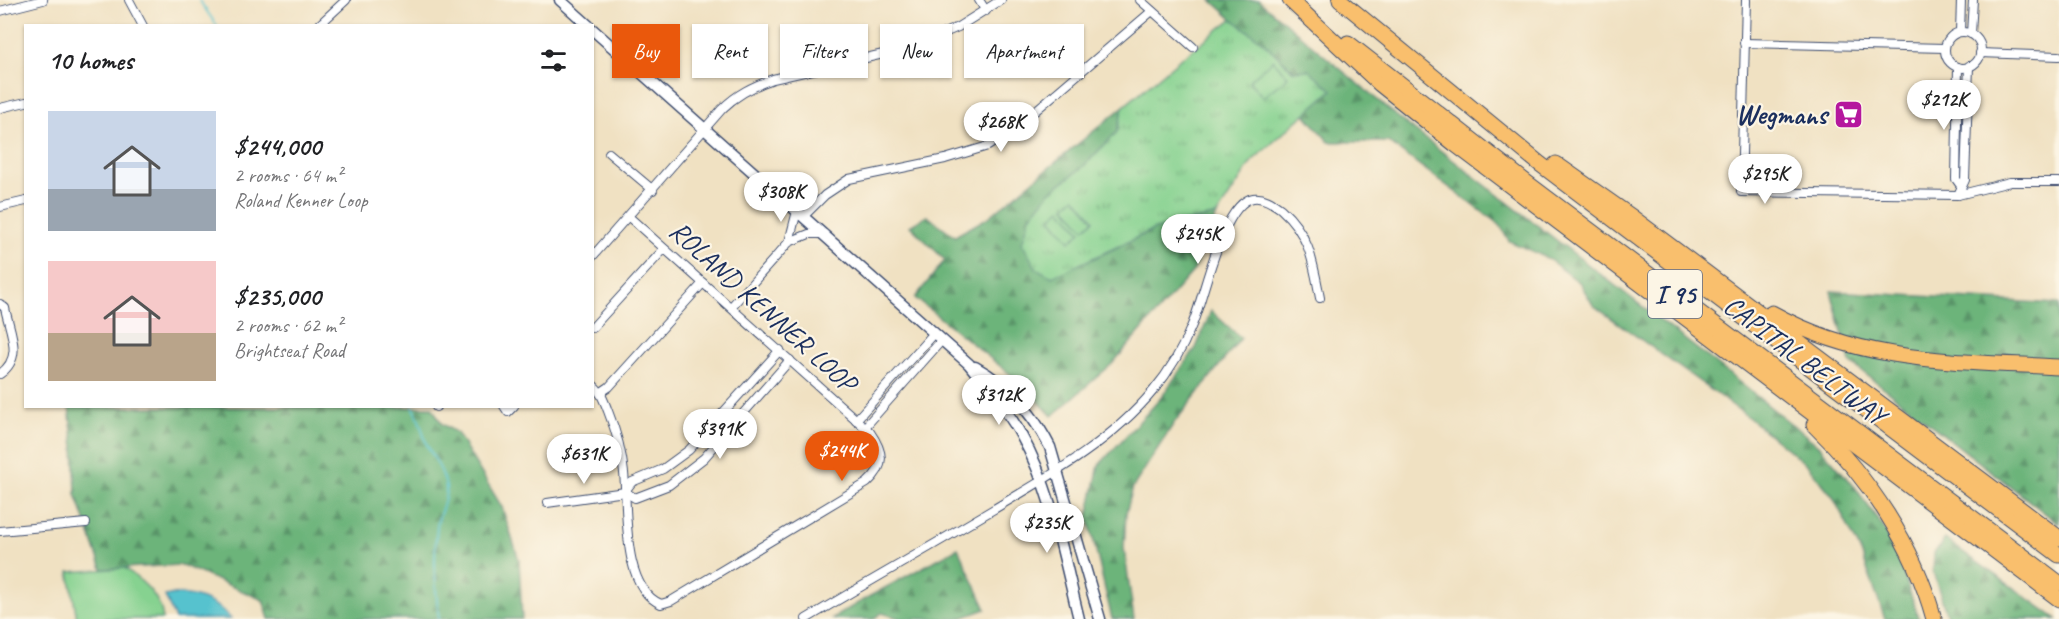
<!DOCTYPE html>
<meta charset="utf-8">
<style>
:root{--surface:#fff;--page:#f2f2f2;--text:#202124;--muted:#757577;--accent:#ea580c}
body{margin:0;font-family:Caveat,sans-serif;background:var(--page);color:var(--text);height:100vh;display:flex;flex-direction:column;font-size:22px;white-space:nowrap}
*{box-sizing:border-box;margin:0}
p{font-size:20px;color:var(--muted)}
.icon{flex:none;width:33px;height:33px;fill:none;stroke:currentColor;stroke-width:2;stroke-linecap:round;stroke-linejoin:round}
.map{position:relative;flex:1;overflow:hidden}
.side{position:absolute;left:24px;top:24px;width:570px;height:384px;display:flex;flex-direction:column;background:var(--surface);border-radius:0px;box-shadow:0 2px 4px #0004}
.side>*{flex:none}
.top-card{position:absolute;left:612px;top:24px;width:570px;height:54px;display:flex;gap:12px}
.price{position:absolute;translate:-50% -51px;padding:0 14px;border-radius:21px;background:#fff;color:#222;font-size:20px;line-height:39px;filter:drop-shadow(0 2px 3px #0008)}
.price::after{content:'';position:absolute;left:50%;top:36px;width:18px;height:14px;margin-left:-9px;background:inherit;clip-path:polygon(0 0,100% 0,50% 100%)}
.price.active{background:var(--accent);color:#fff}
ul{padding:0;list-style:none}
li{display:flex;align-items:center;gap:18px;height:150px;padding:0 24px}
li span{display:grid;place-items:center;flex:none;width:168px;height:120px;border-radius:0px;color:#555}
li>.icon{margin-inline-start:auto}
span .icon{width:72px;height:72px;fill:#fffc;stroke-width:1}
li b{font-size:26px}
h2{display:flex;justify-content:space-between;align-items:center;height:72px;padding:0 24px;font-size:26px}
.tag{padding:0 21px;border-radius:0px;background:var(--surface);box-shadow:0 2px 4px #0004;font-size:21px;line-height:54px}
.tag.active{background:var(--accent);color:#fff}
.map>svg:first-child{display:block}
</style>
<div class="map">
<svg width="2059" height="619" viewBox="0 0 2059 619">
<defs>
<pattern id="forest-firs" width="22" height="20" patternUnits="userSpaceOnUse" patternTransform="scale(1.5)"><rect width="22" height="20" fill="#6cb47a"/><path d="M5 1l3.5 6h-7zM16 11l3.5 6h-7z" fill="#589367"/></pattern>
<pattern id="park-tufts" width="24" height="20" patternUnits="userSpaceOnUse" patternTransform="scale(1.5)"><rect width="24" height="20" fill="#86d290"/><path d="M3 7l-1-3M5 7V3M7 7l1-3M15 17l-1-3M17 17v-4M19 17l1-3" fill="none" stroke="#6dab79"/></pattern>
</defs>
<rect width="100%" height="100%" fill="#fcf5e5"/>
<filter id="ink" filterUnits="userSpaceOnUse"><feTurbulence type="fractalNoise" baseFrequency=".0167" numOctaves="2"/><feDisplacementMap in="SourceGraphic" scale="12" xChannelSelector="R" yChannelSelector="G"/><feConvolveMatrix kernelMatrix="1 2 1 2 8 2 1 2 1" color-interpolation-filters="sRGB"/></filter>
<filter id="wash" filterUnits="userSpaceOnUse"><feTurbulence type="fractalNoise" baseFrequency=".008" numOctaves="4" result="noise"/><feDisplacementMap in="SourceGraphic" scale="24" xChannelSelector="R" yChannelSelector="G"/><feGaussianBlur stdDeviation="1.35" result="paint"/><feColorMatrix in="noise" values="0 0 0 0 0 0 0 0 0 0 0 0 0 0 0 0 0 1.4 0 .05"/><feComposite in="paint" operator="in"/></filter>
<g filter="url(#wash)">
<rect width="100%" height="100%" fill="#f0e1c2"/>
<g fill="url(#forest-firs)" stroke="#44726c" stroke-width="1.5">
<polygon points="1211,0 1258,0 1405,123 1714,362 1819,446 1854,486 1883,527 1898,557 1919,619 1885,619 1861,552 1832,495 1807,465 1743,413 1593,305 1580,283 1547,258 1509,241 1500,225 1388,142 1329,142 1304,113 1331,90 1294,71 1264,43 1232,19"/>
<polygon points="1123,107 1117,132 1083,167 1050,192 1088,261 1155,229 1217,215 1194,270 1112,364 1052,416 1020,382 915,298 945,260 910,226 927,216 955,236 989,217"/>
<polygon points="1831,291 2059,304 2059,524 1850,362"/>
<polygon points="1211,311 1241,338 1174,423 1133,487 1126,513 1124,548 1134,619 1112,619 1088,517 1099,465 1160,399 1196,348"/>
<polygon points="69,407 432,407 442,424 457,433 502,507 519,560 522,619 269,619 263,600 182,565 102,569 76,494 74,447"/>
<polygon points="1945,539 2057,619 1948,619 1933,572 1934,553"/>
<polygon points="958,548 986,609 959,619 902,619 882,613 873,619 831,619 870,596"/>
</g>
<polygon fill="url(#park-tufts)" stroke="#508077" stroke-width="1.5" points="1232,19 1264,43 1293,71 1309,70 1332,90 1252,161 1217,215 1155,229 1052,277 1036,268 1022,243 1030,217 1050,192 1083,167 1117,132 1123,107 1180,59"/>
<g fill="#86d290" stroke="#508077" stroke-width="1.5">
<polygon points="1273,60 1288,77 1263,97 1249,81"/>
<polygon points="1075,197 1094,220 1084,229 1065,206"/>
<polygon points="1061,209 1081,232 1070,241 1051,218"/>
<path d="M125,568C142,581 161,596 163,619H77L69,572Z"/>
</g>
<path fill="#56c2ce" stroke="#387896" stroke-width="1.5" d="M174,594C196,594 217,602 231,619H175L165,596Z"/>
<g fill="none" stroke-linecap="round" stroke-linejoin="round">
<g stroke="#56c2ce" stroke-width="2">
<polyline points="199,0 217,26"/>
<path d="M413,406C420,419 422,432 427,445C434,459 444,472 446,487C447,504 438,513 437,527C433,558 435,588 439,619"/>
</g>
</g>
</g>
<g filter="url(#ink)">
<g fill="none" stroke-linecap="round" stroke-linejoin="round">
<defs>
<g id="minor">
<polyline points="129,0 143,26"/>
<polyline points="979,0 986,11"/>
<polyline points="1140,0 1193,47"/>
<polyline points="1746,0 1741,192 1958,195 2010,182 2059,182"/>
<polyline points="0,11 43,0"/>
<polyline points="318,26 346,0"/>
<polyline points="1960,32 1961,0"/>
<circle cx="1963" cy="50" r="18"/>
<polyline points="1971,34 1973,0"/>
<polyline points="1744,43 1945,48"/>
<polyline points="1980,53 2059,56"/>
<polyline points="1958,67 1956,179 1961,186"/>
<polyline points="0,108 26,102"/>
<polyline points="609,153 653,190"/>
<polyline points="1958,195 1965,180 1969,66"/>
<polyline points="0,207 26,201"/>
<polyline points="804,216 825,195 849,179 945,159 988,146 1014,129 1152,11"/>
<polyline points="789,242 797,211"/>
<path d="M592,257L722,109C737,94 753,86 773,79L910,48L958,27L1001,0"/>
<path d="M0,304L5,308C10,333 24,357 0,374"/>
<polyline points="731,307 789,242 809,234 824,234"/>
<polyline points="592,328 664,249"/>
<path d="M592,384C601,391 604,401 608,411C616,431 622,452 624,473C628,508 621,588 661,604L671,601L867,483C886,466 884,452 870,432L629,217"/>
<polyline points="600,393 609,387 703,283"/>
<polyline points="504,406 508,412 514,406"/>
<polyline points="436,407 437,406"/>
<polyline points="856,420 934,333"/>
<polyline points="865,427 942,340"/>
<polyline points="625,491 632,482 663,469 689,450 780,350"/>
<polyline points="547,503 625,492 635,498 669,485 704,458 790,360"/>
<polyline points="0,531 86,523"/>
<path d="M806,619C868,582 932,546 994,509C1050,476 1111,442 1153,391C1169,372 1183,348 1192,325C1204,298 1222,203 1253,198C1263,196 1273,203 1281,209C1310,235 1313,262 1320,298"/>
</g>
<g id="tertiary">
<polyline points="560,0 589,26"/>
<path d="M592,29L969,364C987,387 1007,409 1021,435C1052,489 1064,559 1079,619"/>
<path d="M975,367C1008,385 1033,414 1050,447L1100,619"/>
</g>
<g id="motorway">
<polyline points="1290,0 1380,84 1455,144 2059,599"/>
<polyline points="1340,0 1540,164 2059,555"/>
<polyline points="1348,43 1527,183 2059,583"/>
<polyline points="1556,164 1633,218 2059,538"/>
<path d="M1772,313C1863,364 1958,361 2059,367"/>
<path d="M1814,425C1869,478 1914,545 1934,619"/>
</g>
</defs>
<use href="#minor" stroke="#3b4a6d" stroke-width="10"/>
<use href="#tertiary" stroke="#3b4a6d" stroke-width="13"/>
<use href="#motorway" stroke="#3b4a6d" stroke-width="17"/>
<use href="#minor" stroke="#fff" stroke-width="8"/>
<use href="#tertiary" stroke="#fff" stroke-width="10"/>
<use href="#motorway" stroke="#f9bf6d" stroke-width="15"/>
</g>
</g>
<defs>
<symbol id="supermarket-square" viewBox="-11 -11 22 22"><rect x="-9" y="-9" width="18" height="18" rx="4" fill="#b5179e" stroke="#fcf5e5"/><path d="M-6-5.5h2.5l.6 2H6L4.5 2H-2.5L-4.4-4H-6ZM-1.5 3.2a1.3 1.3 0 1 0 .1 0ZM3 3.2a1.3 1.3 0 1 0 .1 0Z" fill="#fff"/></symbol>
</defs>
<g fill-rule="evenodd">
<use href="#supermarket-square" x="1832" y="98" width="33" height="33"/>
</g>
<g text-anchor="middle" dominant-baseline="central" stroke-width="4.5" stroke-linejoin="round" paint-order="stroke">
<rect fill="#fcf5e5" stroke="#5e6a86" stroke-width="1.5" x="1648" y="270" width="54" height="48" rx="4.5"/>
<g font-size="27" font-weight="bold" fill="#1b2f5e">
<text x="1675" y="294">I 95</text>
</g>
<g font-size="28" font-weight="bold" fill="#1b2f5e" stroke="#fcf5e5" text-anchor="end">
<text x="1827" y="114">Wegmans</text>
</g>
<g font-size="28" fill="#1b2f5e" stroke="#fcf5e5">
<text transform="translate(763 306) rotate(42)">ROLAND KENNER LOOP</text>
<text transform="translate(1805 360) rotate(37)">CAPITAL BELTWAY</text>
</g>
</g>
</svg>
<b class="price" style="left:1944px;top:131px">$212K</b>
<b class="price" style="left:1001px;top:153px">$268K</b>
<b class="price" style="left:1765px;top:205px">$295K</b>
<b class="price" style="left:781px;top:223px">$308K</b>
<b class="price" style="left:1198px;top:265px">$245K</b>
<b class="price" style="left:999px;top:426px">$312K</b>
<b class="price" style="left:720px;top:460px">$391K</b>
<b class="price active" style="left:842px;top:482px">$244K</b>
<b class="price" style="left:584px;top:485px">$631K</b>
<b class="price" style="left:1047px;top:554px">$235K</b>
<div class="top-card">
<a class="tag active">Buy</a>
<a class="tag">Rent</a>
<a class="tag">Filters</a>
<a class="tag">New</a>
<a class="tag">Apartment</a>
</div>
<section class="side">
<h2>10 homes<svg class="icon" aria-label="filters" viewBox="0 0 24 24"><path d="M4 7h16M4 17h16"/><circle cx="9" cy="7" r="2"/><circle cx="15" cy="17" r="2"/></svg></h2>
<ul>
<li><span style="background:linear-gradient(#c9d6e8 65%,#9aa5b1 0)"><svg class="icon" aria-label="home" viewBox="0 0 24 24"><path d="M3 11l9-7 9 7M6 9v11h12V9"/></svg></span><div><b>$244,000</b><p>2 rooms · 64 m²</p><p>Roland Kenner Loop</p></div></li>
<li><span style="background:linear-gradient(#f6c9c9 60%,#b9a48a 0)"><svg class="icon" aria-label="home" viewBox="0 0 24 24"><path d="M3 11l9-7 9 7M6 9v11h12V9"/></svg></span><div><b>$235,000</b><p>2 rooms · 62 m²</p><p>Brightseat Road</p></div></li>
</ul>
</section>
</div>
